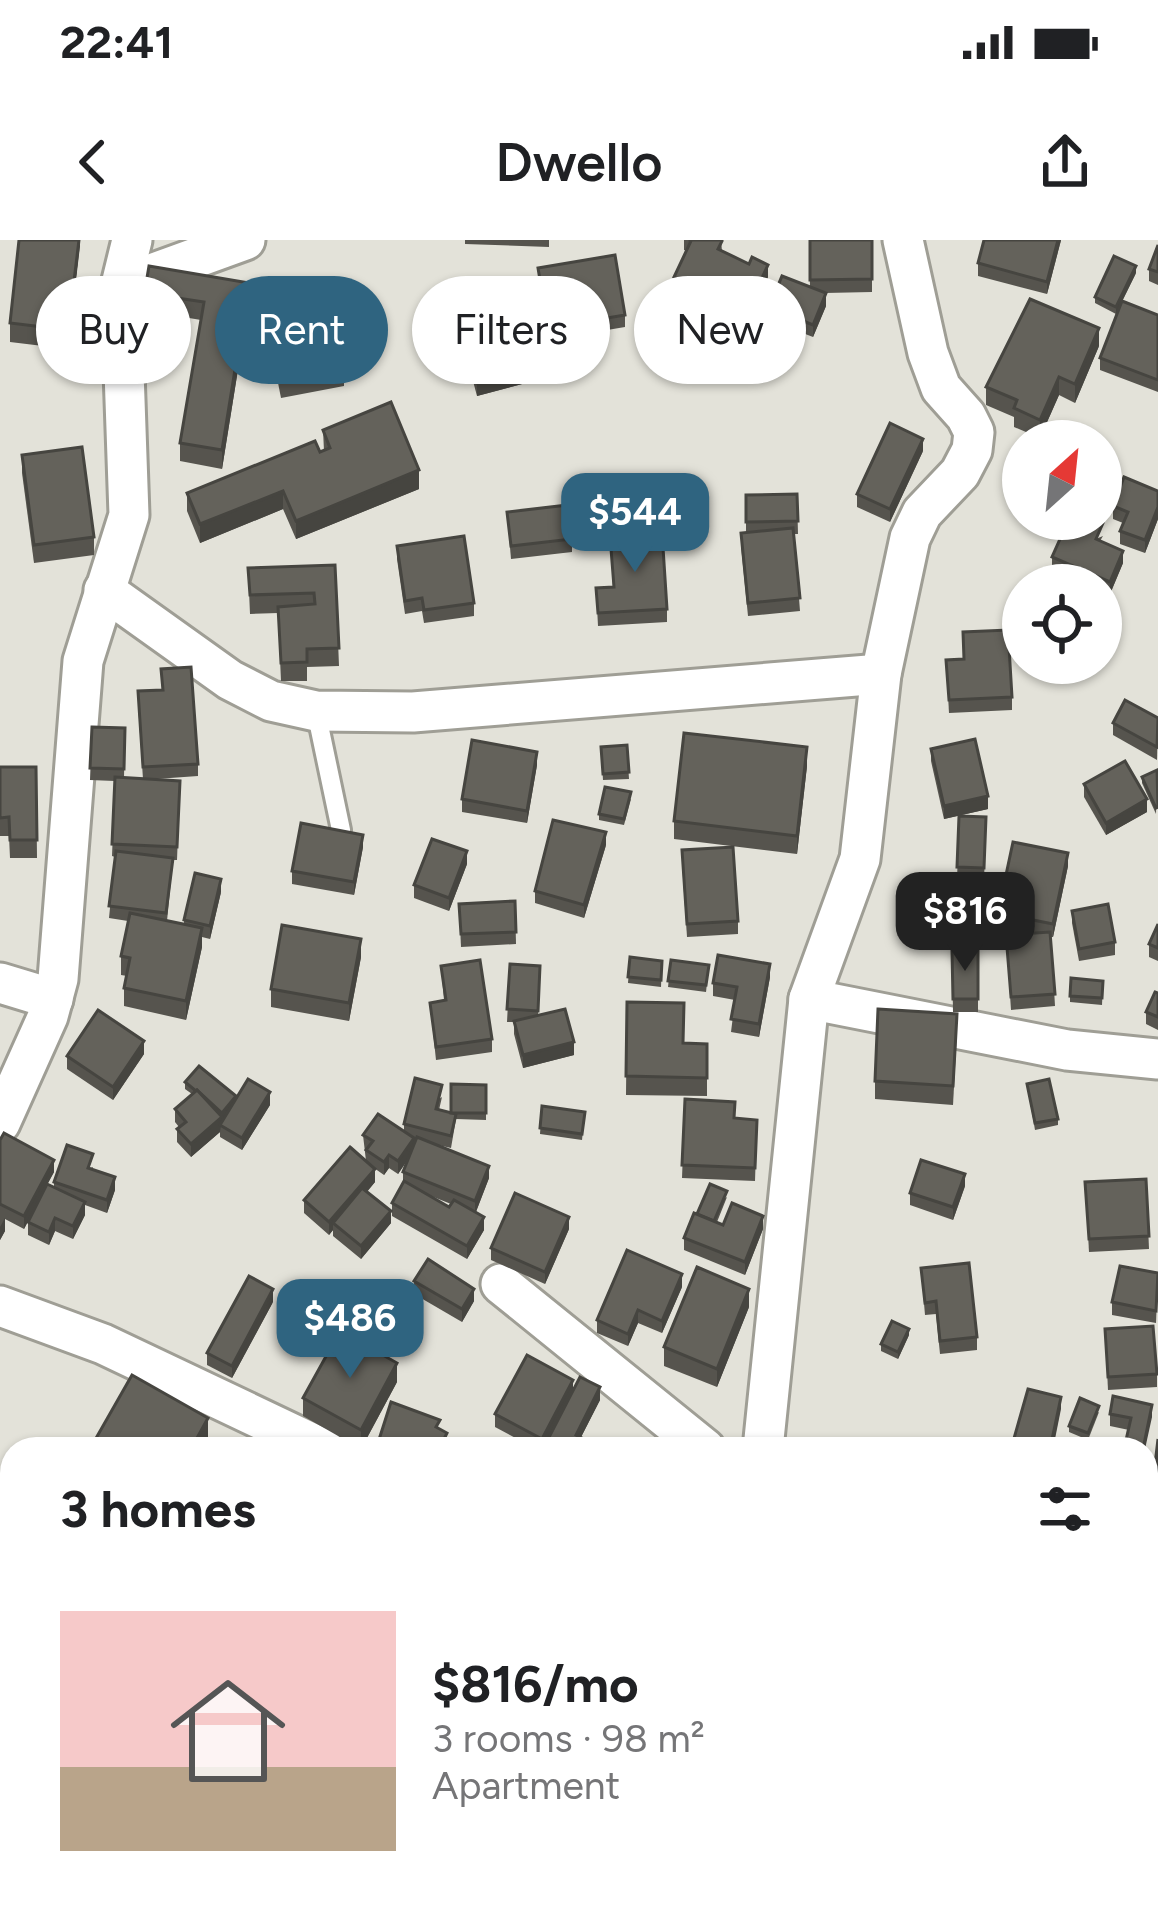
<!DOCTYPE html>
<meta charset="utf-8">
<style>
:root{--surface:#fff;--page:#f2f2f2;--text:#202124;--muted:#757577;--accent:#2f6480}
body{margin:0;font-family:Figtree,sans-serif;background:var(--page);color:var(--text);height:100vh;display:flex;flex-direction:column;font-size:45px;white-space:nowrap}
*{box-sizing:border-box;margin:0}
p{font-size:39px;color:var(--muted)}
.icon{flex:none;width:66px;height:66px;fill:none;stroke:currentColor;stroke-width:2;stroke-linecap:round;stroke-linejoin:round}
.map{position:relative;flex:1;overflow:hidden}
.sheet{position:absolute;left:0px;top:1197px;width:1158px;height:468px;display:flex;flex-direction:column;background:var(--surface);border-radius:36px 36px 0 0;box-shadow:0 3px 9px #0004}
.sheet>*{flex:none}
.banner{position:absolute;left:36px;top:36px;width:1086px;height:108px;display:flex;gap:24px}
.needle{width:78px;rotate:27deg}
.buttons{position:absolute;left:1002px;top:180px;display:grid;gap:24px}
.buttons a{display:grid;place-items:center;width:120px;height:120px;border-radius:50%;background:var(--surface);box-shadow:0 3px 9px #0004;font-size:60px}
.price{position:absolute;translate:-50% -102px;padding:0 27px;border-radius:24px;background:var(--accent);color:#fff;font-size:39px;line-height:78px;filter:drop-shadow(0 3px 6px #0008)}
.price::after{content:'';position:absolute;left:50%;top:72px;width:36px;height:27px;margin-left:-18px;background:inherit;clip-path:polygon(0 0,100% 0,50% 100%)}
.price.active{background:#222;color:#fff}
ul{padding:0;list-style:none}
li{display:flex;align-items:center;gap:36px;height:300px;padding:0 60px}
li span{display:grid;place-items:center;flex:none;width:336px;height:240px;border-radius:0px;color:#555}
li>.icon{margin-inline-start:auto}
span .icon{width:144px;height:144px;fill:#fffc;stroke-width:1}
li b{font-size:51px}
h2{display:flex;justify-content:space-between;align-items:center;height:144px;padding:0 60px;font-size:51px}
.pill{padding:0 42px;border-radius:54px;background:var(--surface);box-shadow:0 3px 9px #0004;font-size:42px;line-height:108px}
.pill.active{background:var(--accent);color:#fff}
.status{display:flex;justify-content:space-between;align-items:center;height:84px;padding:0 60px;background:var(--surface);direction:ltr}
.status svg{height:33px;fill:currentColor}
header{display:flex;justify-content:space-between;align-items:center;height:156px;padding:0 60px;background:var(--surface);font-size:54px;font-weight:600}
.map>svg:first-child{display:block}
</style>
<div class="status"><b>22:41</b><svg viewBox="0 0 49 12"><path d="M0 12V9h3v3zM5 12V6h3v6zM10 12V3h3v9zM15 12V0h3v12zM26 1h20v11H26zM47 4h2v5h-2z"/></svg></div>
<header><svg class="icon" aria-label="back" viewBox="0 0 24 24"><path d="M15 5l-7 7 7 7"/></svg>Dwello<svg class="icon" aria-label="share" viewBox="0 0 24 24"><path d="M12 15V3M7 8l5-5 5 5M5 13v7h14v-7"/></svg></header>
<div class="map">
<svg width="1158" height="1665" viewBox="0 0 1158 1665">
<rect width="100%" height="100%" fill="#e3e2d9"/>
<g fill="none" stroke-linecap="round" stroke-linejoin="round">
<defs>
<polyline id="service" points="316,471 341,590"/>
<g id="minor">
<polyline points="121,45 245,0"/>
<polyline points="104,350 230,440 271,461 316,471 413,472 881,434"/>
<polyline points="0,743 53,759"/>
<polyline points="809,759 1067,810 1158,819"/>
<polyline points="0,883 48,776 58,739 83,421 129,275 121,45 132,0"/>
<polyline points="501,1044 705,1209"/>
<polyline points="0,1066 103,1104 324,1209"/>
<polyline points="763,1209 809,759 860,619 881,434 910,298 922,273 960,233 972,210 974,192 966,176 941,148 928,113 903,0"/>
<polyline points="0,1584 12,1587"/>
<polyline points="1146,1631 1158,1635"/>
<polyline points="350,1653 404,1665"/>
<polyline points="743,1653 743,1665"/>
</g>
</defs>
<use href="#service" stroke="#9f9e95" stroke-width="24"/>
<use href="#minor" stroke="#9f9e95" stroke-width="45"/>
<use href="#service" stroke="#fff" stroke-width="18"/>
<use href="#minor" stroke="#fff" stroke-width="39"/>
</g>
<g fill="#56544e" fill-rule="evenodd">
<polygon points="80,0 68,109 10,102 10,83"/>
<polygon points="465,0 549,0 549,7 465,4"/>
<polygon points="684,0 721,0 722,11 768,37 739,98 735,97 735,104 721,144 702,137 704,119 683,112 679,126 653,117 653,104 707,82 709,66 674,50 674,37 687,11 684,10"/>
<polygon points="809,0 872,0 872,52 825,53 826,66 813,97 769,80 769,67 810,47"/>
<polygon points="1061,0 1047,54 978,36 978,23"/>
<polygon points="1158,5 1158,45 1149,41 1149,29"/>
<polygon points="149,26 249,61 222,229 180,221 180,203 201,80 177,76 173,97 141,92 141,73"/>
<polygon points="538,28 625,75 625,87 548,100 538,41"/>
<polygon points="1136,33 1122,61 1158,75 1158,152 1100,130 1100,118 1116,74 1095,63 1095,57"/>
<polygon points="266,63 344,128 344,146 281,158 266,82"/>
<polygon points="457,68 537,140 477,156 457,81"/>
<polygon points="1099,106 1075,163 1059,155 1040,198 1014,187 1014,177 986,165 986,147"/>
<polygon points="323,190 419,249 296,299 283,269 200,303 187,271 187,253 324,211"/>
<polygon points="923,211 890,282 857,267 857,254"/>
<polygon points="22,215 94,297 94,315 34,323 22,233"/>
<polygon points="1158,251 1158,279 1145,313 1120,304 1120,291 1123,283 1113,279 1113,266"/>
<polygon points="797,254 798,294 794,294 800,371 748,376 741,306 741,293 746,292 746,255"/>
<polygon points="507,272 572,299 572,312 511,319"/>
<polygon points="610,296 667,369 667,382 598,386 596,348 613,347"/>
<polygon points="1103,296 1100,301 1123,323 1110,354 1101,351 1101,345 1088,345 1052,330 1052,317"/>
<polygon points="397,306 474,363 474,376 424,383 422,371 405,374 397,319"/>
<polygon points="335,325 339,426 307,427 307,441 281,441 278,373 250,374 248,328"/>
<polygon points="964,419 1012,457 1012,470 949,473 946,420"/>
<polygon points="161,429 198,524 198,536 156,539 180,541 177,620 173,620 167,681 184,685 184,680 221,652 210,699 202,697 202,707 186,780 124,766 124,748 127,736 121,735 121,716 128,681 109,678 115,617 112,616 115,541 90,540 92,487 125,488 124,538 143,539 138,464 162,450"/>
<polygon points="1158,478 1157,520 1113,495 1113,483"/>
<polygon points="627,505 629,539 603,540 601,507"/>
<polygon points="931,509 988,569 944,579 931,521"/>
<polygon points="537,525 527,583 462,572 462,559"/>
<polygon points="807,526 797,614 674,599 674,581"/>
<polygon points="0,527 36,527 37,618 10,618 9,596 0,596"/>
<polygon points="1157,530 1156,574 1142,543 1142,537"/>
<polygon points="1084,544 1147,572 1106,595 1084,557"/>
<polygon points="631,559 624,585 599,580 599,574"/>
<polygon points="959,576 986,577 984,641 957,640"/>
<polygon points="606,605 584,678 535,663 535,651"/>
<polygon points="363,607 354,655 292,644 292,631"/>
<polygon points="682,623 738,681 738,694 687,697"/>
<polygon points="467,624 449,671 414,658 414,645"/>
<polygon points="1068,626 1053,697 1051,697 1055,766 1011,770 1006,695 1033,693 1008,688 1008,675 1014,650 1006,648 1006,635"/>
<polygon points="515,661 516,704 461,707 459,664"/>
<polygon points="1072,671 1115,702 1115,715 1079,721 1072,683"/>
<polygon points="1158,684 1158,721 1149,717 1149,704"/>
<polygon points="978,709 978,772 953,772 952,710"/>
<polygon points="361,717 349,781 271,767 271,749"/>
<polygon points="630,717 662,721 661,747 628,743"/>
<polygon points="671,720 709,725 706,752 668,747"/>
<polygon points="510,724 540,726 538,776 574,815 523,828 514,794 514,782 507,782"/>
<polygon points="441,726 492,799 492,812 436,820 430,763 444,760"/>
<polygon points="770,737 759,797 731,792 735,760 713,756 713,743"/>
<polygon points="1103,741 1102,765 1070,762 1070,756"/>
<polygon points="1158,753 1158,790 1146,784 1146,772"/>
<polygon points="627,762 683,803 707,804 707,856 626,855"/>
<polygon points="957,792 953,865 875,859 875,841"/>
<polygon points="144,814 113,860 67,829 67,816"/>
<polygon points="185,842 270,865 242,910 220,897 220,892 191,917 177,902 177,889 179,887 175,882 175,869 192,854 185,849"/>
<polygon points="1027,844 1058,879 1058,885 1035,890"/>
<path d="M486,845V880L456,879L451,908L438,905L489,938L476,972L484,990L467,1019L392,976V963L403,944V932L409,918L398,934L389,928L384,935L374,928L375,942L367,952L391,983L361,1019L333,996V990L329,995L304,973V960L366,921L363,895L404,891V884L442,857L439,870L451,873ZM426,954L451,964L449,967Z"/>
<polygon points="685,859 734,878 757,880 755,941 682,938"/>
<polygon points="542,866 585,872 582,900 540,894"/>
<polygon points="0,900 54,932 47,944 54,947 54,942 93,927 92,930 115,950 107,973 85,965 85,975 73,999 55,991 49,1005 28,995 28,982 39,959 24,989 5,979 5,991 0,1000"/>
<polygon points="1146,939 1149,1009 1089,1012 1085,942"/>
<polygon points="965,946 953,980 910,965 910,953"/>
<polygon points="727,957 717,982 723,985 763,989 745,1035 684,1010 684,998 697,975"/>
<polygon points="569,989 545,1044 491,1020 491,1008"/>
<polygon points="921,1028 977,1097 977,1110 940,1114 936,1074 925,1075"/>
<polygon points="1158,1033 1156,1083 1112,1075 1112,1062"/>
<polygon points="414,1041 474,1061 462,1082 414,1054"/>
<polygon points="682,1047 662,1093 638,1083 628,1106 597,1093 597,1080"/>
<polygon points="273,1062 232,1138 207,1125 207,1113"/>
<polygon points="749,1067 717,1147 664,1126 664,1107"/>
<polygon points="1105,1089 1157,1134 1157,1147 1108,1150"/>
<polygon points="909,1095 898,1119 881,1111 881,1104"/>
<polygon points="397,1142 361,1209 303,1176 303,1158"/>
<polygon points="573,1149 600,1160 581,1197 602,1209 545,1209 545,1206 543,1209 536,1209 495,1187 495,1174"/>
<polygon points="1099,1172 1088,1200 1069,1192 1069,1186"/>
<polygon points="1110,1174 1152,1177 1129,1190 1110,1186"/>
<polygon points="208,1197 201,1209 95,1209 95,1200"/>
<polygon points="1158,1199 1158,1274 1151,1272"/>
<polygon points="1158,1284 1158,1355 1146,1352 1146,1293"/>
<polygon points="0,1303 12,1307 12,1380 0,1377"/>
<polygon points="1146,1368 1158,1373 1158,1439 1156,1443 1146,1439"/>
<polygon points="12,1405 12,1531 0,1528 0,1427 5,1428"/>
<polygon points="767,1653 818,1653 813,1665 792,1665"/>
</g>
<g fill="#464540">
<polygon points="79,0 80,6 68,109 68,90"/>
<polygon points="1058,0 1061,0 1047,54 1047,42"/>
<polygon points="768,25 768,37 739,98 739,86"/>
<polygon points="1136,26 1136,33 1116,74 1116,67"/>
<polygon points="249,43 249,61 222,229 222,210"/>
<polygon points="826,53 826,66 813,97 813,85"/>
<polygon points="177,58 177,76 173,97 173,79"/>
<polygon points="1099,88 1099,106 1075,163 1075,144"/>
<polygon points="735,92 735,104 721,144 721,131"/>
<polygon points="683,99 683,112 679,126 679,113"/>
<polygon points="537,127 537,140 477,156 477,143"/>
<polygon points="1059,137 1059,155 1040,198 1040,180"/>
<polygon points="923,199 923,211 890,282 890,269"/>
<polygon points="419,230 419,249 296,299 296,281"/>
<polygon points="283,251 283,269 200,303 200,284"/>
<polygon points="1158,267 1158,279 1145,313 1145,300"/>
<polygon points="1123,311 1123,323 1110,354 1110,342"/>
<polygon points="807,507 807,526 797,614 797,596"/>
<polygon points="537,512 537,525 527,583 527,571"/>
<polygon points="988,556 988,569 944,579 944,566"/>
<polygon points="1147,559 1147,572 1106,595 1106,583"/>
<polygon points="606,592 606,605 584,678 584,665"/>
<polygon points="363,595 363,607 354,655 354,642"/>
<polygon points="467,611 467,624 449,671 449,658"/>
<polygon points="1068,613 1068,626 1053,697 1053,684"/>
<polygon points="221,639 221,652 210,699 210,686"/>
<polygon points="202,688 202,707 186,780 186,761"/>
<polygon points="361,699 361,717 349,781 349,763"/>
<polygon points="770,724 770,737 759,797 759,784"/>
<polygon points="144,801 144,814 113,860 113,847"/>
<polygon points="574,802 574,815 523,828 523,815"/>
<polygon points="270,852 270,865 242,910 242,898"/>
<polygon points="236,856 236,863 222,879 220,892 191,917 191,904 222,878 222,873"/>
<polygon points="414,898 414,910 398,934 398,921"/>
<polygon points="389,915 389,928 384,935 384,922"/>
<polygon points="54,920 54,932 24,989 24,976"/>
<polygon points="489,926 489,938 475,974 475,961"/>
<polygon points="375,929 375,942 337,986 333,983 333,990 329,995 329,982"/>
<polygon points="965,934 965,946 953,980 953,967"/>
<polygon points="115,937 115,950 107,973 107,960"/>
<polygon points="85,962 85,975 73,999 73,986"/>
<polygon points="391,971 391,983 361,1019 361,1006"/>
<polygon points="763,976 763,989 745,1035 745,1022"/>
<polygon points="484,977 484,990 467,1019 467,1006"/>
<polygon points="569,977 569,989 545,1044 545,1032"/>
<polygon points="5,978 5,991 0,1000 0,987"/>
<polygon points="55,978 55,991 49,1005 49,992"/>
<polygon points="682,1034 682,1047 662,1093 662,1081"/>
<polygon points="273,1049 273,1062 232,1138 232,1126"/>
<polygon points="474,1049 474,1061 462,1082 462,1069"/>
<polygon points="749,1049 749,1067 717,1147 717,1129"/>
<polygon points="638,1070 638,1083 628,1106 628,1094"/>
<polygon points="909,1089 909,1095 898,1119 898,1112"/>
<polygon points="397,1123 397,1142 361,1209 361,1190"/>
<polygon points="573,1140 573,1152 542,1209 542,1199"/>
<polygon points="600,1147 600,1160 576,1207 576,1195"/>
<polygon points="1061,1157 1061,1169 1053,1209 1050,1209"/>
<polygon points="1152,1165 1152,1177 1145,1209 1143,1209"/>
<polygon points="208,1178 208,1197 201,1209 191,1209"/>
<polygon points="447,1193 445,1209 439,1209"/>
<polygon points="812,1653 818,1653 813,1665 809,1665"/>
<polygon points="925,1653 930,1653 925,1665 920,1665"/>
</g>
<g fill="#64625b" stroke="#464540" stroke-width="3">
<polygon points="19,0 79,0 68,90 10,83"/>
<polygon points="689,0 721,0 722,1 718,9 749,24 752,17 768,25 739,86 707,71 714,56 674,37 691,1"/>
<polygon points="810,0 872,0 872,39 810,40"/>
<polygon points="984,0 1058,0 1047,42 978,23"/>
<polygon points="1158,5 1158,32 1149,29"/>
<polygon points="615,15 625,75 548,88 538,28"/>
<polygon points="1114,16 1136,26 1116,67 1095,57"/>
<polygon points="149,26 249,43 222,210 180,203 204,62 177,58 173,79 141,73"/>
<polygon points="782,36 826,53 813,85 769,67"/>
<polygon points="329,51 344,128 281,139 266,63"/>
<polygon points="518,52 537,127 477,143 457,68"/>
<polygon points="1030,59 1099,88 1075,144 1059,137 1040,180 1014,168 1017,160 986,147"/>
<polygon points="1122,61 1158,75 1158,140 1100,118"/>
<polygon points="666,68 735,92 721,131 702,124 708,108 683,99 679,113 653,104"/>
<polygon points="391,162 419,230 296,281 283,251 200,284 187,253 315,201 320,212 330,208 323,190"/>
<polygon points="890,183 923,199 890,269 857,254"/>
<polygon points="82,207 94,297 34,305 22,215"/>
<polygon points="1124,237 1158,251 1158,267 1145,300 1120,291 1128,272 1113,266"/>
<polygon points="797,254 798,281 746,282 746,255"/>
<polygon points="568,265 572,299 511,306 507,272"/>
<polygon points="1069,279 1094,279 1103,283 1096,299 1123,311 1110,342 1052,317"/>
<polygon points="793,288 800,358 748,363 741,293"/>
<polygon points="662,292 667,369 598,373 596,348 614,347 610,296"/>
<polygon points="464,296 474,363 424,370 422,358 405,361 397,306"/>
<polygon points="335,325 339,408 307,409 307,422 281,423 278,367 315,364 314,353 250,355 248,328"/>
<polygon points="1008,390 1012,457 949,460 946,420 964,419 963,392"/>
<polygon points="191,427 198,524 143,527 138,451 163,450 161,429"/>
<polygon points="1125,460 1158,478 1157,507 1113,483"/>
<polygon points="92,487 125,488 124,529 90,528"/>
<polygon points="684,493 807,507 797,596 674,581"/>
<polygon points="975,499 988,556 944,566 931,509"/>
<polygon points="472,500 537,512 527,571 462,559"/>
<polygon points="627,505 629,532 603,534 601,507"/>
<polygon points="1125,521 1147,559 1106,583 1084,544"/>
<polygon points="0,527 36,527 37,600 10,600 9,577 0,578"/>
<polygon points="1157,530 1158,567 1156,568 1142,537"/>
<polygon points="115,537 180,541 177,607 112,604"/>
<polygon points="605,547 631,552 624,579 599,574"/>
<polygon points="959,576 986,577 984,628 957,627"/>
<polygon points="553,580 606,592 584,665 535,651"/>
<polygon points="301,583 363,595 354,642 292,631"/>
<polygon points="432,599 467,611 449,658 414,645"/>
<polygon points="1013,602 1068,613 1053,684 1008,675 1016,638 1006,635"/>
<polygon points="733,607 738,681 687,684 682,610"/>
<polygon points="116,611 173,618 166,673 109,666"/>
<polygon points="195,633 221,639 210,686 184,680"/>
<polygon points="515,661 516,692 461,694 459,664"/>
<polygon points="1108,664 1115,702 1079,709 1072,671"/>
<polygon points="130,673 202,688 186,761 124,748 130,718 121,716"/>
<polygon points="1158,684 1158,708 1149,704"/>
<polygon points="282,685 361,699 349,763 271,749"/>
<polygon points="1050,692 1055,754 1011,757 1006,695"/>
<polygon points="978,709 978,759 953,759 952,710"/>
<polygon points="718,715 770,724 759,784 731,779 737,747 713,743"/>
<polygon points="630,717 662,721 661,740 628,737"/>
<polygon points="480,720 492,799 436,807 430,763 446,760 441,726"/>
<polygon points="671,720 709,725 706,745 668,741"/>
<polygon points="510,724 540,726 538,771 507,769"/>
<polygon points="1071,738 1103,741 1102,758 1070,756"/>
<polygon points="1155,752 1158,753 1158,777 1146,772"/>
<polygon points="627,762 684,763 683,803 707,804 707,838 626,836"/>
<polygon points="565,769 574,802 523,815 514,781"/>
<polygon points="878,769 957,774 953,846 875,841"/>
<polygon points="98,770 144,801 113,847 67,816"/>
<polygon points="199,826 236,856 222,873 197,850 196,851 185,842"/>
<polygon points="415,838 442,845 436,869 456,874 451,896 404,884"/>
<polygon points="248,839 270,852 242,898 220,885"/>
<polygon points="1049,839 1058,879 1035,883 1027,844"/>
<polygon points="451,844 486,845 486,873 451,873"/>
<polygon points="197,850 222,877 191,904 177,889 186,882 175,869"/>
<polygon points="685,859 735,862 734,878 757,880 755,928 682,925"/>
<polygon points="542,866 585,872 582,894 540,888"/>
<polygon points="378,874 414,898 398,921 389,915 384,922 366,910 373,901 363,895"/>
<polygon points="4,893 54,920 24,976 0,964 0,900"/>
<polygon points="417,897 489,926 475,961 403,932"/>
<polygon points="67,905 93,914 88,928 115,937 107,960 54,942"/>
<polygon points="350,907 375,929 329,982 304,960"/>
<polygon points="921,920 965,934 953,967 910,953"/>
<polygon points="1146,939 1149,996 1089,999 1085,942"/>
<polygon points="404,941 449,967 454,960 484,977 467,1006 392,963"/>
<polygon points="47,944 85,962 73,986 55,978 49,992 28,982"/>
<polygon points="710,944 727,951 714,981 697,974"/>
<polygon points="362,948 391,971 361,1006 333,983"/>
<polygon points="515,953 569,977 545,1032 491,1008"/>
<polygon points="732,963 763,976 745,1022 684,998 694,973 723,985"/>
<polygon points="627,1010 682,1034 662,1081 638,1070 628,1094 597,1080"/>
<polygon points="428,1019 474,1049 462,1069 414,1041"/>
<polygon points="969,1023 977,1097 940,1101 936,1061 925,1063 921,1028"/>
<polygon points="1120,1026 1158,1033 1156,1071 1112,1062"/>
<polygon points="697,1027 749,1049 717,1129 664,1107"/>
<polygon points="249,1036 273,1049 232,1126 207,1113"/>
<polygon points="892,1081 909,1089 898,1112 881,1104"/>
<polygon points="1153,1086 1157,1134 1108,1137 1105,1089"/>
<polygon points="340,1091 397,1123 361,1190 303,1158"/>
<polygon points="527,1115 573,1140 542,1199 495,1174"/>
<polygon points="132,1135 208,1178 191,1209 109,1209 95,1200"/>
<polygon points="580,1137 600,1147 576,1195 602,1208 553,1209 545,1205"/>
<polygon points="1028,1149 1061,1157 1050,1209 1011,1209"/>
<polygon points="1113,1156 1152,1165 1143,1209 1124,1209 1131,1178 1110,1174"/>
<polygon points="1080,1158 1099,1166 1088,1193 1069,1186"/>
<polygon points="391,1162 440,1180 436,1187 447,1193 439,1209 376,1209"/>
<polygon points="1158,1199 1158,1261 1151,1259"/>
<polygon points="644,1201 658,1209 640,1209"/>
<polygon points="1150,1281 1158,1284 1158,1343 1146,1339 1146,1293"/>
<polygon points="0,1303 12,1307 12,1368 0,1364"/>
<polygon points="1146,1368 1158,1373 1158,1426 1156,1431 1146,1426"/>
<polygon points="10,1405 12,1405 12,1512 0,1510 0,1427 5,1428"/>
<polygon points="45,1653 126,1653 125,1665 45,1665"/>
<polygon points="794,1653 812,1653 809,1660"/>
<polygon points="859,1653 888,1653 883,1665 854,1665"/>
<polygon points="900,1653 925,1653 920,1665 895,1665"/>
<polygon points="1049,1653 1064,1653 1072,1656 1071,1665 1046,1665"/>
</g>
</svg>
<div class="buttons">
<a><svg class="needle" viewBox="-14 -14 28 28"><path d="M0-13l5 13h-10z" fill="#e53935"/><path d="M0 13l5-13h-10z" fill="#757577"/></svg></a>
<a><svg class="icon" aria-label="locate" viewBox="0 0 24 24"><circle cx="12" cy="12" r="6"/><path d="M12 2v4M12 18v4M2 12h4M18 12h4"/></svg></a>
</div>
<b class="price" style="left:635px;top:335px">$544</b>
<b class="price active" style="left:965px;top:734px">$816</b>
<b class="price" style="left:350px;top:1141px">$486</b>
<div class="banner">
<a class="pill">Buy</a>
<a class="pill active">Rent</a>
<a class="pill">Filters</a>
<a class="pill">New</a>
</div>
<section class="sheet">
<h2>3 homes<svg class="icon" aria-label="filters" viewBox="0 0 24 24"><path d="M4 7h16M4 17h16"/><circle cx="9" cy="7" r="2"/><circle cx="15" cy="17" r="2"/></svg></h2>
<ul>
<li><span style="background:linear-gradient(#f6c9c9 65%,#b9a48a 0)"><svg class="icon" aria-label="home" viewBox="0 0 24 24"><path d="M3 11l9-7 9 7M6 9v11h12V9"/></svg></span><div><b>$816/mo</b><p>3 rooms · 98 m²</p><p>Apartment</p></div></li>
</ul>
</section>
</div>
